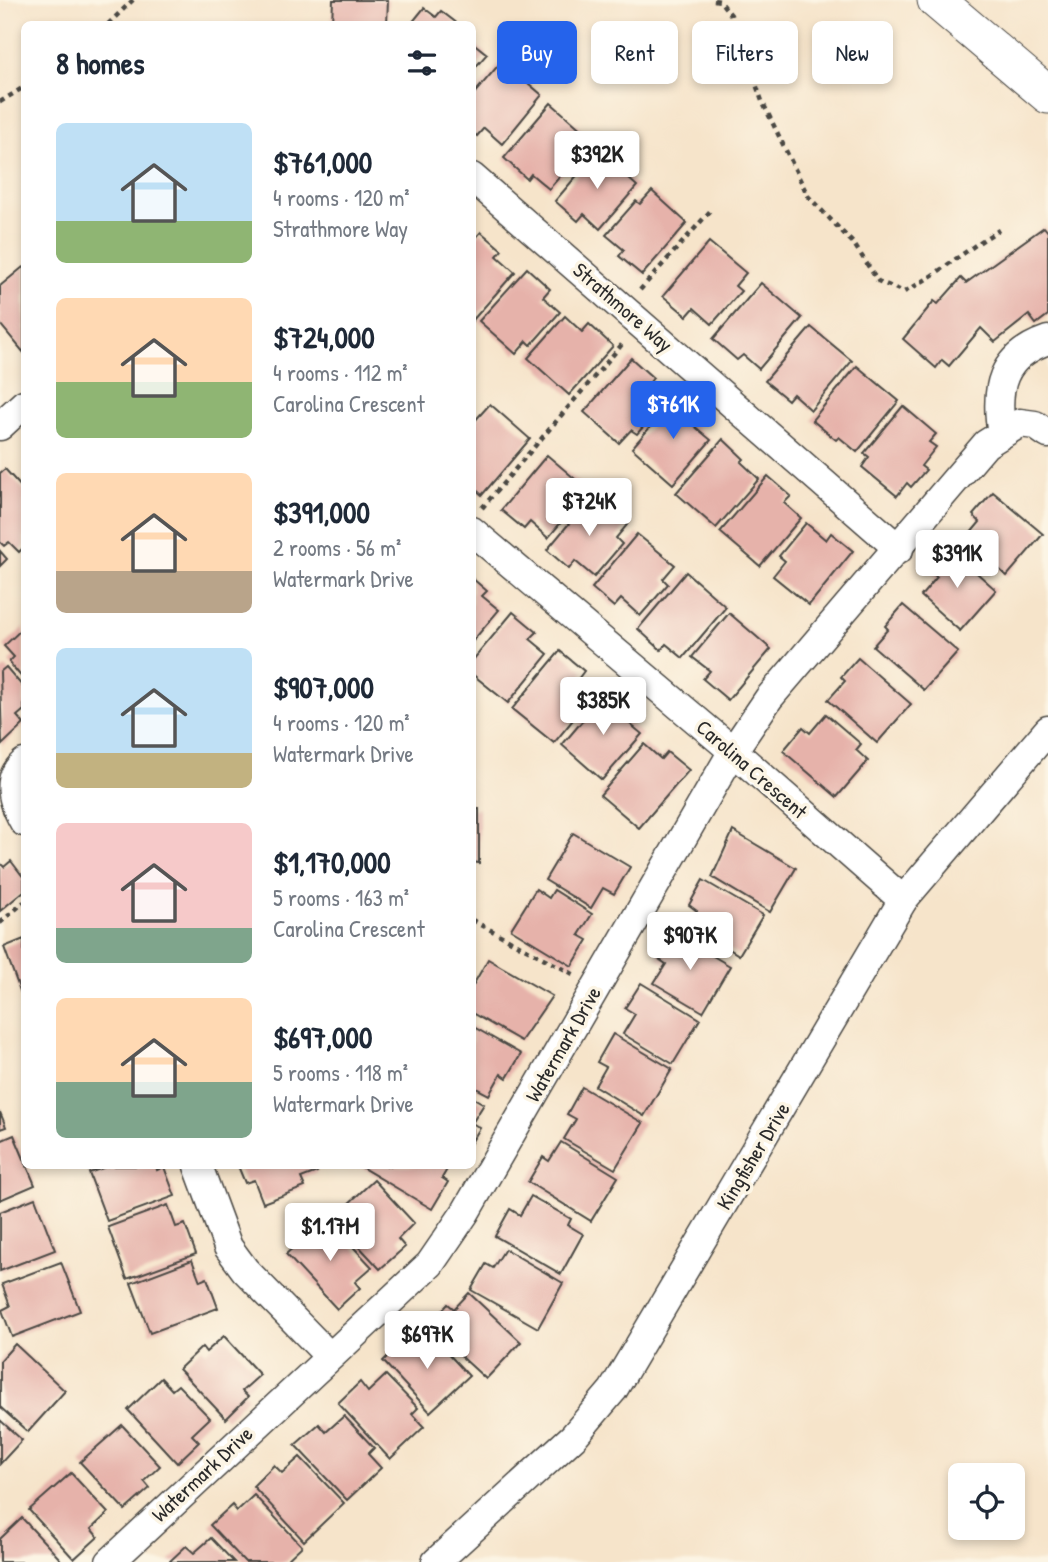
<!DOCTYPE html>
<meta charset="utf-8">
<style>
:root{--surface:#fff;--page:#f6f6f7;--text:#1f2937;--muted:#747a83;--accent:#2563eb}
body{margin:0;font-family:"Patrick Hand",sans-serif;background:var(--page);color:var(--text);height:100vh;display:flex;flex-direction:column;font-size:26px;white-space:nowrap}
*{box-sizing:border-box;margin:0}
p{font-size:23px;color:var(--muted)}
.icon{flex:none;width:38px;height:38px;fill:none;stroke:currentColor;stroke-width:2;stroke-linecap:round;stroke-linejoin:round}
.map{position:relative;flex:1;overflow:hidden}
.drawer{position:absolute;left:21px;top:21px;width:455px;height:1148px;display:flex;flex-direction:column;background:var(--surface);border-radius:10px;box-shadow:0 4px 10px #0003}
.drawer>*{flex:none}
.guide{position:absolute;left:497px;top:21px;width:444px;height:63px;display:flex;gap:14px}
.controls{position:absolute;left:948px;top:1463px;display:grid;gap:14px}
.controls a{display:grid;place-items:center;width:77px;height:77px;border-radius:10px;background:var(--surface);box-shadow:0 4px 10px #0003;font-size:35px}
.price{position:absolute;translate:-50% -60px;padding:0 16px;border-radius:7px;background:#fff;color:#222;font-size:23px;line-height:46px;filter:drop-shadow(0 2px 4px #0008)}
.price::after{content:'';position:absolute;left:50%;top:42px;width:21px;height:16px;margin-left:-10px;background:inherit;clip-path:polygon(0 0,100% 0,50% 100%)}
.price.selected{background:var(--accent);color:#fff}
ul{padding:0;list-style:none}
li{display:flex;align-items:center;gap:21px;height:175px;padding:0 35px}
li span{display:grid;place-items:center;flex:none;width:196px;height:140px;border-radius:10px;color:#555}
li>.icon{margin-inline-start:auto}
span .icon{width:84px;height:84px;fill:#fffc;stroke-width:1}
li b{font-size:30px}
h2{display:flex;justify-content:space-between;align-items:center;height:84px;padding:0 35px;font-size:30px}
.tag{padding:0 24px;border-radius:10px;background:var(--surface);box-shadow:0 4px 10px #0003;font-size:24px;line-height:63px}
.tag.selected{background:var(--accent);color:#fff}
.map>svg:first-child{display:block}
</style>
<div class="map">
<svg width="1048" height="1562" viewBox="0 0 1048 1562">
<rect width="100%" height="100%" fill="#fcf5e5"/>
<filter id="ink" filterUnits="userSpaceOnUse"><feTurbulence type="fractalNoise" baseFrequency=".0143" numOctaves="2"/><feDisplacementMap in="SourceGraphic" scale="14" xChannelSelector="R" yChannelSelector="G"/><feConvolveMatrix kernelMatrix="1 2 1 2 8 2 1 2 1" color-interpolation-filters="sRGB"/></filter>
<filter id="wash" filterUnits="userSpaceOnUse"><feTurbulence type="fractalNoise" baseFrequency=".00686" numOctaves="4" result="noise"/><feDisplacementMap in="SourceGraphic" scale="28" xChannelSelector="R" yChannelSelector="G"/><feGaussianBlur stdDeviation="1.57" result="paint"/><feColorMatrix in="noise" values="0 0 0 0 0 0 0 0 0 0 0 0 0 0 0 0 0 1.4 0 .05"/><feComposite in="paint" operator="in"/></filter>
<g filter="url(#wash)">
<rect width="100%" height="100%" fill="#f6e4ca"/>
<g id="blocks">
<g fill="#e6b2aa">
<polygon points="333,0 388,0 387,24 332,24"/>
<polygon points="424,8 436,17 441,11 458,24 411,24"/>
<polygon points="472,42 487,54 472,71"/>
<polygon points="502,61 542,95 502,144 484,128 477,136 472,132 472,96"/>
<polygon points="551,103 592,139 549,189 531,174 527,179 504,158"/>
<polygon points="598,151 637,186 600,229 584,214 578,221 555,201"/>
<polygon points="652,191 687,223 642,275 619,256 624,250 606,235 636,201 640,204"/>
<polygon points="1044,227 1048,232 1048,315 1036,324 1029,315 995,342 981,328 949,366 942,360 936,368 903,339 934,301 938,304 961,278 966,283"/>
<polygon points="481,232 502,250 497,256 515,272 472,321 472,242"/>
<polygon points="709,242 746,273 735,286 741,291 712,324 694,308 687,316 663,296"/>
<polygon points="23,267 24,268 24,353 0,324 0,286"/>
<polygon points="527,268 550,289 543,297 560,312 531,345 527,341 516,354 479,321"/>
<polygon points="761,283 802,318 759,369 743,355 737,360 713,339"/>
<polygon points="565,316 582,332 589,324 613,346 569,395 528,358"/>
<polygon points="811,327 852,361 811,410 793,394 788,400 765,381"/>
<polygon points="631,358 653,378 647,386 665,402 637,434 631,430 619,443 584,412"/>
<polygon points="857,366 899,401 857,452 839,437 836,440 812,420"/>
<polygon points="677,396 701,417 693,425 711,440 673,484 632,448"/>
<polygon points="490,404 530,439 482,495 472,486 472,424"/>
<polygon points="903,406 936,434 929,442 936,447 921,466 926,470 911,487 907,483 897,496 862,467 869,457 864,453"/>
<polygon points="723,439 744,459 741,462 759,479 716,528 676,493"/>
<polygon points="547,455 588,490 548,538 530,522 524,529 501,510"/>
<polygon points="5,469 24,490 24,547 19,552 9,542 4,546 0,542 0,473"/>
<polygon points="768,476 791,496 784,503 801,518 760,566 720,532"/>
<polygon points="993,492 1043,534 1007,576 965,540 980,522 973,515"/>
<polygon points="592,496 627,525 616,538 622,544 594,577 575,561 569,569 547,550"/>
<polygon points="806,523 826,540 831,533 853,551 809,605 773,576 785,561 779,556"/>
<polygon points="637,534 675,565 663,579 668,584 640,616 621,599 614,607 592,588"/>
<polygon points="949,548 996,590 960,631 921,596 937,577 929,571"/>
<polygon points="0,551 7,559 0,566"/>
<polygon points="686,572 726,607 683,658 666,644 661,650 638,629"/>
<polygon points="472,578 487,591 482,596 499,610 472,642"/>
<polygon points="903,605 958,652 924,690 873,646 888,629 885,626"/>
<polygon points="513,612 537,632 530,639 548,654 508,703 472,674 472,661"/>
<polygon points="729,613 771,649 728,700 703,679 710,671 692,657"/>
<polygon points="24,627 24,680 9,662 14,657 4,646"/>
<polygon points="560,651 584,671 578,679 595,693 554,743 512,709"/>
<polygon points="858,658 911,704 877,743 828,700 845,681 841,677"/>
<polygon points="6,667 24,688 24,710 17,716 24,724 2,745 0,672"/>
<polygon points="607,692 630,713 624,719 642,734 602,780 562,745"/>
<polygon points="826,714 861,744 856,750 868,761 837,797 783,751 803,727 810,733"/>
<polygon points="644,744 661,759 667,752 689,770 639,828 600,795"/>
<polygon points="472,809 479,809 479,863 472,862"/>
<polygon points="733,831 796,868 770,912 712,877"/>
<polygon points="573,833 630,867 614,894 603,888 591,908 545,880"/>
<polygon points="11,861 24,878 24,891 0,911 0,863 4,867"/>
<polygon points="703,880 763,915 739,955 726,947 722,953 685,932 697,911 689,905"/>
<polygon points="536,889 549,898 554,890 592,914 579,935 588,940 572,966 511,929"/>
<polygon points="672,932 730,966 703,1012 654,983 666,964 657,958"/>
<polygon points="24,939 24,998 23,999 4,947"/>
<polygon points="488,959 552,996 521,1041 472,1013 472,987"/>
<polygon points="641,983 700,1019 673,1064 623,1034 635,1014 625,1008"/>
<polygon points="472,1026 521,1054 507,1078 501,1074 489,1095 472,1086"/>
<polygon points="613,1034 672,1069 644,1116 595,1086 606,1067 597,1062"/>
<polygon points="582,1087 643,1123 615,1169 564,1139 576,1119 567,1114"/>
<polygon points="472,1097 484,1104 472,1123"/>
<polygon points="0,1112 6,1127 0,1129"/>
<polygon points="472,1123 480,1128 472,1141"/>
<polygon points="14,1135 35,1185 0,1200 0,1141"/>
<polygon points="561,1142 618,1177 591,1221 528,1182 543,1157 549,1161"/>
<polygon points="108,1166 156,1166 157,1170 164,1167 175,1196 107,1221 89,1173"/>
<polygon points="238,1166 314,1166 317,1172 301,1178 305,1187 263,1203 254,1180 245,1183"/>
<polygon points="364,1166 449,1166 442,1178 448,1182 432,1209 363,1168"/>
<polygon points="374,1180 414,1223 398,1239 405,1247 380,1269 333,1218"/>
<polygon points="531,1196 571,1219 568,1225 583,1234 561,1274 495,1236 510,1209 520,1215"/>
<polygon points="35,1198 55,1250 0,1271 0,1212"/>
<polygon points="168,1205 176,1227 185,1224 196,1254 127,1279 108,1227"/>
<polygon points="326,1218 372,1267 355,1282 360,1288 337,1309 286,1254"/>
<polygon points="505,1249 563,1283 538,1328 471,1290 486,1264 493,1268"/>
<polygon points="192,1260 200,1281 207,1278 218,1308 150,1333 131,1283"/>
<polygon points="61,1262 80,1311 12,1337 2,1310 10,1306 2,1284"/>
<polygon points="469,1293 521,1342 486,1379 428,1326 448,1304 454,1309"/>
<polygon points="430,1334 469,1376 430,1412 383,1361 405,1340 413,1349"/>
<polygon points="224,1336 260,1375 242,1391 248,1397 226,1419 179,1369 202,1347 206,1352"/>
<polygon points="15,1344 65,1391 28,1432 0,1407 0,1361"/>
<polygon points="386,1375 418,1408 412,1414 424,1427 390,1459 338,1403 360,1382 368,1392"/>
<polygon points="161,1378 172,1390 178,1385 210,1418 192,1435 199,1442 177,1463 128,1410"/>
<polygon points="344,1416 374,1448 368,1454 381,1468 347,1500 295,1445 319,1424 326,1432"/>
<polygon points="0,1420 22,1440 0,1464"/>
<polygon points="122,1425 160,1466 144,1481 150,1488 125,1510 80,1462"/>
<polygon points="300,1457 344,1503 304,1541 253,1486 274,1465 282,1473"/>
<polygon points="71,1473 108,1513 91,1529 98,1537 74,1559 29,1510"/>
<polygon points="254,1495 302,1546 285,1562 245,1562 210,1525 232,1505 237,1511"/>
<polygon points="22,1518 60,1559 57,1562 0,1562 0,1539"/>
<polygon points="211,1538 234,1562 169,1562 186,1546 194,1553"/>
</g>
</g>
</g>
<g filter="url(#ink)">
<use href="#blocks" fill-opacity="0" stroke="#494743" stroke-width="2"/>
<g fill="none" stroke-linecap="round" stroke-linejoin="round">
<defs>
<g id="minor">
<polyline points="472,177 899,549"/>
<polyline points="0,426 24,404"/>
<path d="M1002,434C994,388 1001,356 1048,340"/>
<polyline points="472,531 733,751 903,900"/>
<path d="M24,763C5,780 13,803 24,822"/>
<polyline points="198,1166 228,1247 245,1270 329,1356"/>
<polyline points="110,1562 430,1264 465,1213 733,751 769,698 986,444 1020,423 1035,425 1048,434"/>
<polyline points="436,1562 573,1437 613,1390 903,900 1048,730"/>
</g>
<polyline id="major" points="936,0 1048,95"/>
</defs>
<use href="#minor" stroke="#494743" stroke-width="31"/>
<use href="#major" stroke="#494743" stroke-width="39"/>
<g stroke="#494743" stroke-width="4.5" stroke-dasharray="5 5" stroke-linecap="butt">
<path d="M714,0L720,1L731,15L762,101L808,196L854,244L878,281L904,292C939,274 965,250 999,230"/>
<polyline points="108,24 133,0"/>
<polyline points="0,102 24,87"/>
<polyline points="640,290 712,209"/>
<polyline points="482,508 624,342"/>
<polyline points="472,920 575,975"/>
<polyline points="0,923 24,902"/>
</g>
<use href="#minor" stroke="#fff" stroke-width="28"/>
<use href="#major" stroke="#fff" stroke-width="37"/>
</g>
</g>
<g text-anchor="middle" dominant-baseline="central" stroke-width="7" stroke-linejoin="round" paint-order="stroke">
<g font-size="21" fill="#2b2b2b" stroke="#fcf5e5">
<text transform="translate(623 307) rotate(41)">Strathmore Way</text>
<text transform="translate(752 769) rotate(41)">Carolina Crescent</text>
<text transform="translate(563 1044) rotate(-60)">Watermark Drive</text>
<text transform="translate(753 1156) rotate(-59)">Kingfisher Drive</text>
<text transform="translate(202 1474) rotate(-43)">Watermark Drive</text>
</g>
</g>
</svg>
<div class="controls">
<a><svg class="icon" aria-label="locate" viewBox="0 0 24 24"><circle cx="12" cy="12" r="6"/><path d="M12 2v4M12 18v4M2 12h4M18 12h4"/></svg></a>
</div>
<b class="price" style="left:597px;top:191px">$392K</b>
<b class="price selected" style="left:673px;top:441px">$761K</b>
<b class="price" style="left:589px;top:538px">$724K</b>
<b class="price" style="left:957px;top:590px">$391K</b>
<b class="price" style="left:603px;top:737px">$385K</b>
<b class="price" style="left:690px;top:972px">$907K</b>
<b class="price" style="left:330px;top:1263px">$1.17M</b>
<b class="price" style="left:427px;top:1371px">$697K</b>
<div class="guide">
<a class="tag selected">Buy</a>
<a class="tag">Rent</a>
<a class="tag">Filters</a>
<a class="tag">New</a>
</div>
<section class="drawer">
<h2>8 homes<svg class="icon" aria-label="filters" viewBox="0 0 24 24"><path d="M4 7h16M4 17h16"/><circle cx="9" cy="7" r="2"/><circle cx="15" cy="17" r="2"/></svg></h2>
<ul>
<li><span style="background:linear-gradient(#bfe0f5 70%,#8fb573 0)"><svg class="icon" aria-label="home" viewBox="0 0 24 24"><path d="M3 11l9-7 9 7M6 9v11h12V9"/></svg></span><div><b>$761,000</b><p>4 rooms · 120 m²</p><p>Strathmore Way</p></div></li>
<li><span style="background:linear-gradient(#ffd9b3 60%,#8fb573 0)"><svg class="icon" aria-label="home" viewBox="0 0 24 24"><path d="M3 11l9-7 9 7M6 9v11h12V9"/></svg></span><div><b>$724,000</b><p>4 rooms · 112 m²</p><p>Carolina Crescent</p></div></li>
<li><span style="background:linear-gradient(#ffd9b3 70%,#b9a48a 0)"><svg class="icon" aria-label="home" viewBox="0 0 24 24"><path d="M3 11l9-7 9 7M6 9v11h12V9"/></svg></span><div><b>$391,000</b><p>2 rooms · 56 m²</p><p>Watermark Drive</p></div></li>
<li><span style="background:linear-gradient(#bfe0f5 75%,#c2b280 0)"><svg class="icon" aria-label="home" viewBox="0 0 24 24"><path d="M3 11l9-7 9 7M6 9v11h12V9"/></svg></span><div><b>$907,000</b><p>4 rooms · 120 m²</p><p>Watermark Drive</p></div></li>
<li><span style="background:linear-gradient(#f6c9c9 75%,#7fa58c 0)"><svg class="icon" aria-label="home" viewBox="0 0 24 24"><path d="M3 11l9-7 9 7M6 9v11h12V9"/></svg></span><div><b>$1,170,000</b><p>5 rooms · 163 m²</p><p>Carolina Crescent</p></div></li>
<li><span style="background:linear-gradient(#ffd9b3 60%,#7fa58c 0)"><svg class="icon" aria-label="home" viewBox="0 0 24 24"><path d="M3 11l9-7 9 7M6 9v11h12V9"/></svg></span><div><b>$697,000</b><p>5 rooms · 118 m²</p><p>Watermark Drive</p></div></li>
</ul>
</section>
</div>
